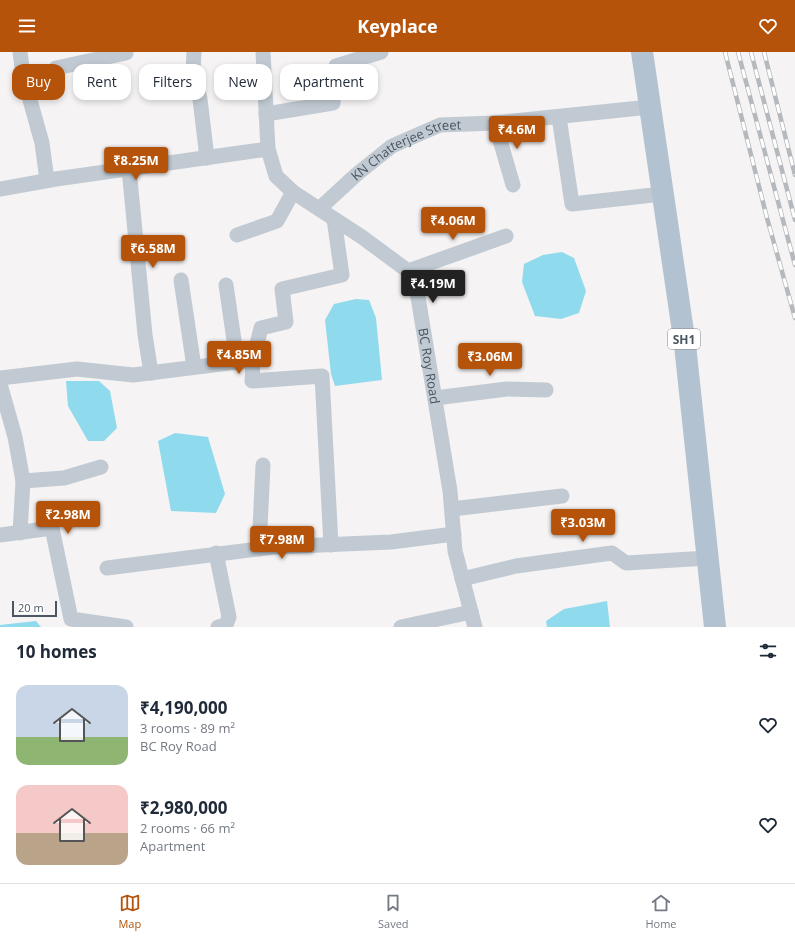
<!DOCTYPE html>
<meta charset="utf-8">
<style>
:root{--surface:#fff;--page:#f6f6f7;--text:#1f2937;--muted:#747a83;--line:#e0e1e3;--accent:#b45309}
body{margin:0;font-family:"Open Sans",sans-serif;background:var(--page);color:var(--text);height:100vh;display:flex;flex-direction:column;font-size:15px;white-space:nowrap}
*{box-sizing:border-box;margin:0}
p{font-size:13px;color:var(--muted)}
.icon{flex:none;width:22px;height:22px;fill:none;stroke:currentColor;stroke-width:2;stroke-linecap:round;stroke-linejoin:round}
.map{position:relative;height:575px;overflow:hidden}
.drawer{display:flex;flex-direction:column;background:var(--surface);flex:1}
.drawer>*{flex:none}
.top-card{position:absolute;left:12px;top:12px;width:400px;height:36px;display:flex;gap:8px}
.scale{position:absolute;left:12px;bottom:10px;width:45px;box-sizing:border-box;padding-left:4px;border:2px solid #4a5661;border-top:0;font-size:11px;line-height:14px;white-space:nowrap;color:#4a5661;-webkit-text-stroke:3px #fff;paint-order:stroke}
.price{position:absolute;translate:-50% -34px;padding:0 9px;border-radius:4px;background:var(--accent);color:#fff;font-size:13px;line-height:26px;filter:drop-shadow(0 1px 2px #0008)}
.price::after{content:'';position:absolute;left:50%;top:24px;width:12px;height:9px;margin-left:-6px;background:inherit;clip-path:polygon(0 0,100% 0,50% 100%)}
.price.current{background:#222;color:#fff}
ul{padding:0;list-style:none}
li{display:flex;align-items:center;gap:12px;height:100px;padding:0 16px}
li span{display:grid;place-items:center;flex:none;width:112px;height:80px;border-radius:12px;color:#555}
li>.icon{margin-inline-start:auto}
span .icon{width:48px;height:48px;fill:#fffc;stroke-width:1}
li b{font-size:17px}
h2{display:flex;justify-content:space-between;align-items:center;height:48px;padding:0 16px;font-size:17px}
.pill{padding:0 14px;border-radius:12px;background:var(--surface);box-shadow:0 2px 6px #0003;font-size:14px;line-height:36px}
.pill.current{background:var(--accent);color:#fff}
header{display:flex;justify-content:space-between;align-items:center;height:52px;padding:0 16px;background:var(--accent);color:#fff;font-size:18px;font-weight:700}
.dock{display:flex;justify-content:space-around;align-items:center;height:56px;border-top:1px solid var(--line);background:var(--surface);font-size:11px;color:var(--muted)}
.dock a{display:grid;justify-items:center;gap:2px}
.dock .current{color:var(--accent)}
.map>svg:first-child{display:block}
</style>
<header><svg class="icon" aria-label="menu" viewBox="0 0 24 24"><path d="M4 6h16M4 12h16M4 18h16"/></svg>Keyplace<svg class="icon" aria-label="heart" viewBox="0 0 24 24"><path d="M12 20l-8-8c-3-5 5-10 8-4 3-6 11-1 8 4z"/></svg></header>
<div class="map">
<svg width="795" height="575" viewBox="0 0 795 575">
<rect width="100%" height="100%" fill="#f5f3f3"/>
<g fill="#90daee">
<polygon points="562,200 574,206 586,239 579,261 561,267 535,264 522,230 524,212 543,203"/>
<polygon points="356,247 369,248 376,266 382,328 335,334 331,322 325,268 334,252"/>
<polygon points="66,329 99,329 110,339 117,376 104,389 88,389 68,354"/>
<polygon points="175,381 208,385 225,442 216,461 171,459 158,389"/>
<polygon points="607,549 610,575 547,575 546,569 564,557"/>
<polygon points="36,569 41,575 0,575 0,573"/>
</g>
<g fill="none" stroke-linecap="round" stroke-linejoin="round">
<g stroke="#c1cad2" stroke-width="15">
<polyline points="20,0 23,23 42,91 47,128"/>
<polyline points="194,0 193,19 200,47 207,106"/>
<path id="s1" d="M263,0L268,97L276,124L293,140L362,185L408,219L417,239L450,439L455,499L475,575"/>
<polyline points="27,36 54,29 56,16 126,1"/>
<polyline points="266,62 333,51 336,14 381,0"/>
<polyline points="559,65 572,152 662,142"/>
<polyline points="495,71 513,133"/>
<polyline points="129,117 145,283 151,321"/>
<polyline points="0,137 56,127 268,97"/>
<path id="s2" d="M319,157L357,122L392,94L440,73L495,71L650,55"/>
<polyline points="237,183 277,169 293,140"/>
<polyline points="408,219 506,184"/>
<polyline points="181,228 194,315"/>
<polyline points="226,233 237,309"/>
<polyline points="253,308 252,329 322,324 331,493"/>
<polyline points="0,326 77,317 133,323 253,308 261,276 286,270 282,237 342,223 334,167"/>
<polyline points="0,332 15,385 23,429 20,481"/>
<polyline points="435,346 507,337 546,338"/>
<polyline points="23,429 64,426 101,415"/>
<polyline points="452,457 562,444"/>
<polyline points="0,483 52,476 71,567 126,575"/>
<polyline points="259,497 263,413"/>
<polyline points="216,501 229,565 226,573 218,575"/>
<polyline points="107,516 274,495 391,490 454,482"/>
<polyline points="462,527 516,514 612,501 626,511 708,506"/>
<polyline points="401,575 471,560"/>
</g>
<polyline stroke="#b3c2d1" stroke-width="22" points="642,0 685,293 715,575"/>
<defs>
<g id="rail">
<polyline points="725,0 767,166 795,266"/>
<polyline points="738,0 795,213"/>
<polyline points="751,0 795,168"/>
<polyline points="764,0 795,123"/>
</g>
</defs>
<use href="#rail" stroke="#b5b8bd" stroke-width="4.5"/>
<use href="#rail" stroke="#fff" stroke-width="3" stroke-dasharray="9" stroke-linecap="butt"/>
</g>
<g text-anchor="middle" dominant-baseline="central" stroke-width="3" stroke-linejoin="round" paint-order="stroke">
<rect fill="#fff" stroke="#808990" stroke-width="1" x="668" y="277" width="32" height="20" rx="3"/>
<g font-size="12" font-weight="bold" fill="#4a5661">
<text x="684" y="287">SH1</text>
</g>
<g font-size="13" fill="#4a5661" stroke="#fff">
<text stroke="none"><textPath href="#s2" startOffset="108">KN Chatterjee Street</textPath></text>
<text stroke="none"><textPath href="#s1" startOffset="386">BC Roy Road</textPath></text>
</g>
</g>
</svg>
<div class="scale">20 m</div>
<b class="price" style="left:517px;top:98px">₹4.6M</b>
<b class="price" style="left:136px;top:129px">₹8.25M</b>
<b class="price" style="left:453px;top:189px">₹4.06M</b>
<b class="price" style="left:153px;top:217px">₹6.58M</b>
<b class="price current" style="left:433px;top:252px">₹4.19M</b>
<b class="price" style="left:239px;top:323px">₹4.85M</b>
<b class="price" style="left:490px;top:325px">₹3.06M</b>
<b class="price" style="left:68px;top:483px">₹2.98M</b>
<b class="price" style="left:583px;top:491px">₹3.03M</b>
<b class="price" style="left:282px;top:508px">₹7.98M</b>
<div class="top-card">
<a class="pill current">Buy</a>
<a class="pill">Rent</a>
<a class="pill">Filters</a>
<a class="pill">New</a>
<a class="pill">Apartment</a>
</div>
</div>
<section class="drawer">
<h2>10 homes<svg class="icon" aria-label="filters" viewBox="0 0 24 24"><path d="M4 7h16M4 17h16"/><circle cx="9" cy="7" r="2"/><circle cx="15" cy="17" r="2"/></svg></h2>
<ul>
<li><span style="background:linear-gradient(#c9d6e8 65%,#8fb573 0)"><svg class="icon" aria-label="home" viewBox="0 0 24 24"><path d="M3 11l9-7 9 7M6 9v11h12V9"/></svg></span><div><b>₹4,190,000</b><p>3 rooms · 89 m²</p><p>BC Roy Road</p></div><svg class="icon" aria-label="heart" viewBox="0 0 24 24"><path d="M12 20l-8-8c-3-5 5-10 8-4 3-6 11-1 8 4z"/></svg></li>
<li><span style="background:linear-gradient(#f6c9c9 60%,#b9a48a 0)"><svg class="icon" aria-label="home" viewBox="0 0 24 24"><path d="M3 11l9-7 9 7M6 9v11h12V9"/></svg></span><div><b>₹2,980,000</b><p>2 rooms · 66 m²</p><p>Apartment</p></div><svg class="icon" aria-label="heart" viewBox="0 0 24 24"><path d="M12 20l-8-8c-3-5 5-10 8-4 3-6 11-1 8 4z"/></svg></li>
</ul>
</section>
<nav class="dock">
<a class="current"><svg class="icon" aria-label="map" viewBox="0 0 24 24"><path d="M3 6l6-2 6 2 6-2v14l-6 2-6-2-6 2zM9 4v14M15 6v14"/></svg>Map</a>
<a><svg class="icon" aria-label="saved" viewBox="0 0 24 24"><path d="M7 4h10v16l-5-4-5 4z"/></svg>Saved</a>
<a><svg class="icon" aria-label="home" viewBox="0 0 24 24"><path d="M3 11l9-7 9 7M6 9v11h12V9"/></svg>Home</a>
</nav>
